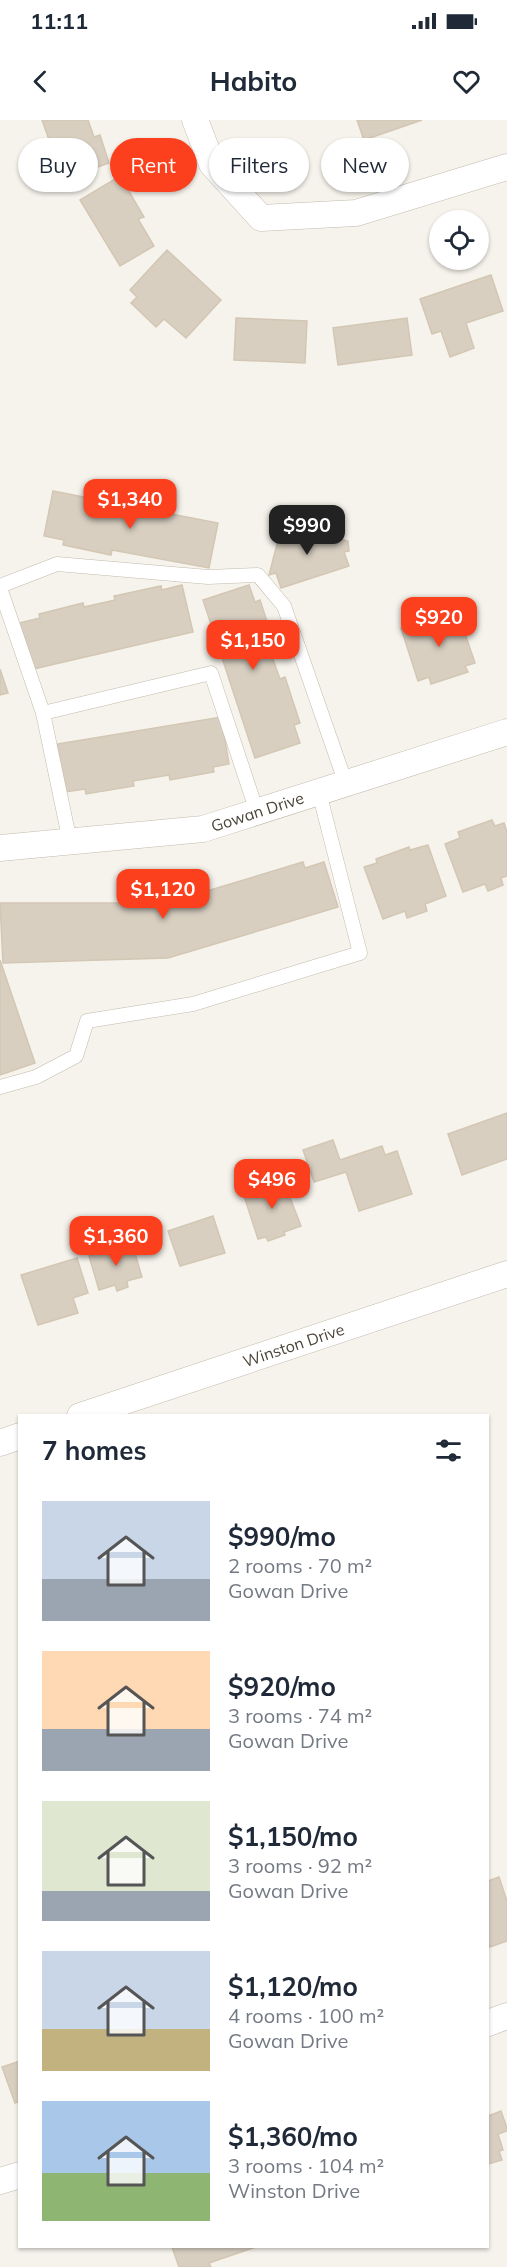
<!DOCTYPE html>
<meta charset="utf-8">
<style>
:root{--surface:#fff;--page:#f2f2f3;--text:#1f2937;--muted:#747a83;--accent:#fc3f1d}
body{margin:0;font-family:Mulish,sans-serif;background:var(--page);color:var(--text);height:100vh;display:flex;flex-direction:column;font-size:22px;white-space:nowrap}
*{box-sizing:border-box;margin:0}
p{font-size:20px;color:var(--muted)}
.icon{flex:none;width:33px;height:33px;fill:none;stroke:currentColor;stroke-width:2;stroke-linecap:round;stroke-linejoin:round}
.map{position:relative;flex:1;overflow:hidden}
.side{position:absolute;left:18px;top:1294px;width:471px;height:834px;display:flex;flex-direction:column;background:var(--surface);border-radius:0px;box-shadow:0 2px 4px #0004}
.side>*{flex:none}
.banner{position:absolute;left:18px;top:18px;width:471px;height:54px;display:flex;gap:12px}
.fabs{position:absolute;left:429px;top:90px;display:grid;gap:12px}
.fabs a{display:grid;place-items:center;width:60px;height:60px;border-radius:50%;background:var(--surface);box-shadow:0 2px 4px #0004;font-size:30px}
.price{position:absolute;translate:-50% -51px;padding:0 14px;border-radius:12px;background:var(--accent);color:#fff;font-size:20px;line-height:39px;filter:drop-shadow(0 2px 3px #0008)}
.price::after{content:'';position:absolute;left:50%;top:36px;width:18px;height:14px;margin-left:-9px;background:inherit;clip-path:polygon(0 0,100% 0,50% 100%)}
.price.active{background:#222;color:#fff}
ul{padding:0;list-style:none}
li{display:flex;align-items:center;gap:18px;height:150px;padding:0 24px}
li span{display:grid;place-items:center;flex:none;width:168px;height:120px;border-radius:0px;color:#555}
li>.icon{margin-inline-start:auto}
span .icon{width:72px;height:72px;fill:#fffc;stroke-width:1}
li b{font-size:26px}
h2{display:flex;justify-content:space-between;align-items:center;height:72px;padding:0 24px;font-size:26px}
.pill{padding:0 21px;border-radius:27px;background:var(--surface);box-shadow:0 2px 4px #0004;font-size:21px;line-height:54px}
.pill.active{background:var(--accent);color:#fff}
.status{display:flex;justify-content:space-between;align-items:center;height:42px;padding:0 30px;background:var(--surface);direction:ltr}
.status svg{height:16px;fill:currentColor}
header{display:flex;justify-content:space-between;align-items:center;height:78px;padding:0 24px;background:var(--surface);font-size:27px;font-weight:700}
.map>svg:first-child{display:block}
</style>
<div class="status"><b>11:11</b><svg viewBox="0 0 49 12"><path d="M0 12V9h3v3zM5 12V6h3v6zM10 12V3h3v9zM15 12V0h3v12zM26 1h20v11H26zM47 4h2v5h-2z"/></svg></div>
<header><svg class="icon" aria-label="back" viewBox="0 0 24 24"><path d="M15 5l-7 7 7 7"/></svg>Habito<svg class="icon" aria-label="heart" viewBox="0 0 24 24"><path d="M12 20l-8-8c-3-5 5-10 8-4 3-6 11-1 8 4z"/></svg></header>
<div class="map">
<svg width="507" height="2147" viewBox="0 0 507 2147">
<rect width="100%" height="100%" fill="#f6f3ec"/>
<g fill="#d8cfc1" stroke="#d3c7b4" stroke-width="1.5">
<polygon points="42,0 88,0 94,17 100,15 109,43 63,59"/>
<polygon points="357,0 422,0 364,20"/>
<polygon points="120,56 144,97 138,99 154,126 120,146 80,80"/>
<polygon points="167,130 221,180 186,218 164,199 156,207 131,183 137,177 130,170"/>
<polygon points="491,155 503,191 466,203 474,228 450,237 441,211 432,214 420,179"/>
<polygon points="236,198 307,201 305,243 234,240"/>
<polygon points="407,198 412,235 338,245 333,208"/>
<polygon points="53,371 218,403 209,448 112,430 111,435 63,425 64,420 44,416"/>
<polygon points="282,405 348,421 349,431 344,432 349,446 281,468 276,453 269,455"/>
<polygon points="182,465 193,512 29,550 19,503 40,498 39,494 83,483 84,487 115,480 114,476 161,466 162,470"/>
<polygon points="249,465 255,482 260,480 275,526 269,528 280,559 285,557 300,603 294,605 300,623 255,638 203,480"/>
<polygon points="457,490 475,543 465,546 468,552 431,564 429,557 418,561 401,508"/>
<polygon points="0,549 8,573 0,575"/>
<polygon points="221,597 229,644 213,647 214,652 170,660 169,655 133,661 134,666 86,674 85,669 65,672 57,624"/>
<polygon points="492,700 495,706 504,703 507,712 507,756 501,758 503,765 488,771 485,764 463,772 445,724 460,718 458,712"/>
<polygon points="428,725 446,776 425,784 427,791 407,798 405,791 383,799 364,747 377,743 376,739 409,727 410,730"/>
<polygon points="303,742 305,748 324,742 338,787 168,838 3,843 0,783 167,783"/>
<polygon points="0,840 35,943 0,955"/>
<polygon points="507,993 507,1039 462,1055 448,1014"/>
<polygon points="333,1020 340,1040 382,1026 385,1035 397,1031 412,1074 359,1091 346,1052 314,1062 303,1030"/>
<polygon points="281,1054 301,1106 284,1112 285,1115 268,1121 266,1117 258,1119 244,1076 265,1069 262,1060"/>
<polygon points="213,1096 225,1133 180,1146 168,1111"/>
<polygon points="132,1123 142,1157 127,1161 128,1167 117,1171 115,1165 99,1170 89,1136"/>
<polygon points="77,1138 88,1173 73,1178 78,1193 38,1205 21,1155"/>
<polygon points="499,1757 507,1781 507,1821 490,1827 488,1821 488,1761"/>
<polygon points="20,1941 20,1981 15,1983 2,1947"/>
<polygon points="501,1991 507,2008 507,2011 498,2014 503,2030 499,2031 502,2040 488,2044 488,1996"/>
<polygon points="172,2127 256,2127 209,2143 211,2147 179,2147"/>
</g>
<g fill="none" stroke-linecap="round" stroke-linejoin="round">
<defs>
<g id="lane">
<polyline points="0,466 57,444 208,457 258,455 284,486 346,664"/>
<polyline points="0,468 43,593 211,553 257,692"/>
<polyline points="43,593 70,722"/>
<polyline points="0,967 36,957 76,936 87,901 193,884 360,833 319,672"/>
</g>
<g id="street">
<polyline points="195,0 212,44 261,98 356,93 507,47"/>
<path id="s1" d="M0,728L203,709L507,612"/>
<path id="s2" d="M80,1296L507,1154"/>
<polyline points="0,1323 20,1316"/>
<polyline points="488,1903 507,1896"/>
<polyline points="0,2061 20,2055"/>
</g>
</defs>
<use href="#lane" stroke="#c2bbae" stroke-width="15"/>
<use href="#street" stroke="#c2bbae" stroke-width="27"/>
<use href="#lane" stroke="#fff" stroke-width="14"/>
<use href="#street" stroke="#fff" stroke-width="26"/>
</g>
<g text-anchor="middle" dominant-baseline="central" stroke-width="5" stroke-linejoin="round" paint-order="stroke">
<g font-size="16" fill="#4b4439" stroke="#fff">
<text stroke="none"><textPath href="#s1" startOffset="261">Gowan Drive</textPath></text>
<text stroke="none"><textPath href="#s2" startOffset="225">Winston Drive</textPath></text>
</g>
</g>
</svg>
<div class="fabs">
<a><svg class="icon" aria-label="locate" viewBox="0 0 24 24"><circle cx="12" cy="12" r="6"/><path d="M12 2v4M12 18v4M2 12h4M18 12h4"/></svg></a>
</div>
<b class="price" style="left:130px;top:410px">$1,340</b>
<b class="price active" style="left:307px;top:436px">$990</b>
<b class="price" style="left:439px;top:528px">$920</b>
<b class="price" style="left:253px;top:551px">$1,150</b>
<b class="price" style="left:163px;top:800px">$1,120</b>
<b class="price" style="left:272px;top:1090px">$496</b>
<b class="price" style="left:116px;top:1147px">$1,360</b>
<div class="banner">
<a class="pill">Buy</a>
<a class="pill active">Rent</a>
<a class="pill">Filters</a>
<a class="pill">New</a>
</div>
<section class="side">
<h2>7 homes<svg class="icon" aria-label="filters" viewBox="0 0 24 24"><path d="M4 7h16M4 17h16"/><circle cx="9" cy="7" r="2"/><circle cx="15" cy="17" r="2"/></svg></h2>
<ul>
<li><span style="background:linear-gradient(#c9d6e8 65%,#9aa5b1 0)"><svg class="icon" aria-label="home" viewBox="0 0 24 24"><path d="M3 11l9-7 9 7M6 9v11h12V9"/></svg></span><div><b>$990/mo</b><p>2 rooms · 70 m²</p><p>Gowan Drive</p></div></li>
<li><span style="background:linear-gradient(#ffd9b3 65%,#9aa5b1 0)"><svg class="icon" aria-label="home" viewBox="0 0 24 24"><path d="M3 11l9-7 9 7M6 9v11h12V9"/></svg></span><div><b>$920/mo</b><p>3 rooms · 74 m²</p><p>Gowan Drive</p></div></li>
<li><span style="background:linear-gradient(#dfe7d0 75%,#9aa5b1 0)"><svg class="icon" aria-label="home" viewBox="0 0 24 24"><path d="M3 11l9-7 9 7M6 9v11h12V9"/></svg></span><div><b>$1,150/mo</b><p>3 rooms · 92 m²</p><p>Gowan Drive</p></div></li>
<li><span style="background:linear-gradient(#c9d6e8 65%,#c2b280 0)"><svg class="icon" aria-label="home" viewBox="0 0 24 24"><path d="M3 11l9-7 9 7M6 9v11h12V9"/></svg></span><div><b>$1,120/mo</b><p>4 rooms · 100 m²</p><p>Gowan Drive</p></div></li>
<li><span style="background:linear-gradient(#a9c7e8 60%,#8fb573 0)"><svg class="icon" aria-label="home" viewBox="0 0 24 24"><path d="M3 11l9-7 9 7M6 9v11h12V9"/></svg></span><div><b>$1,360/mo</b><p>3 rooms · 104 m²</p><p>Winston Drive</p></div></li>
</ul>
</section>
</div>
